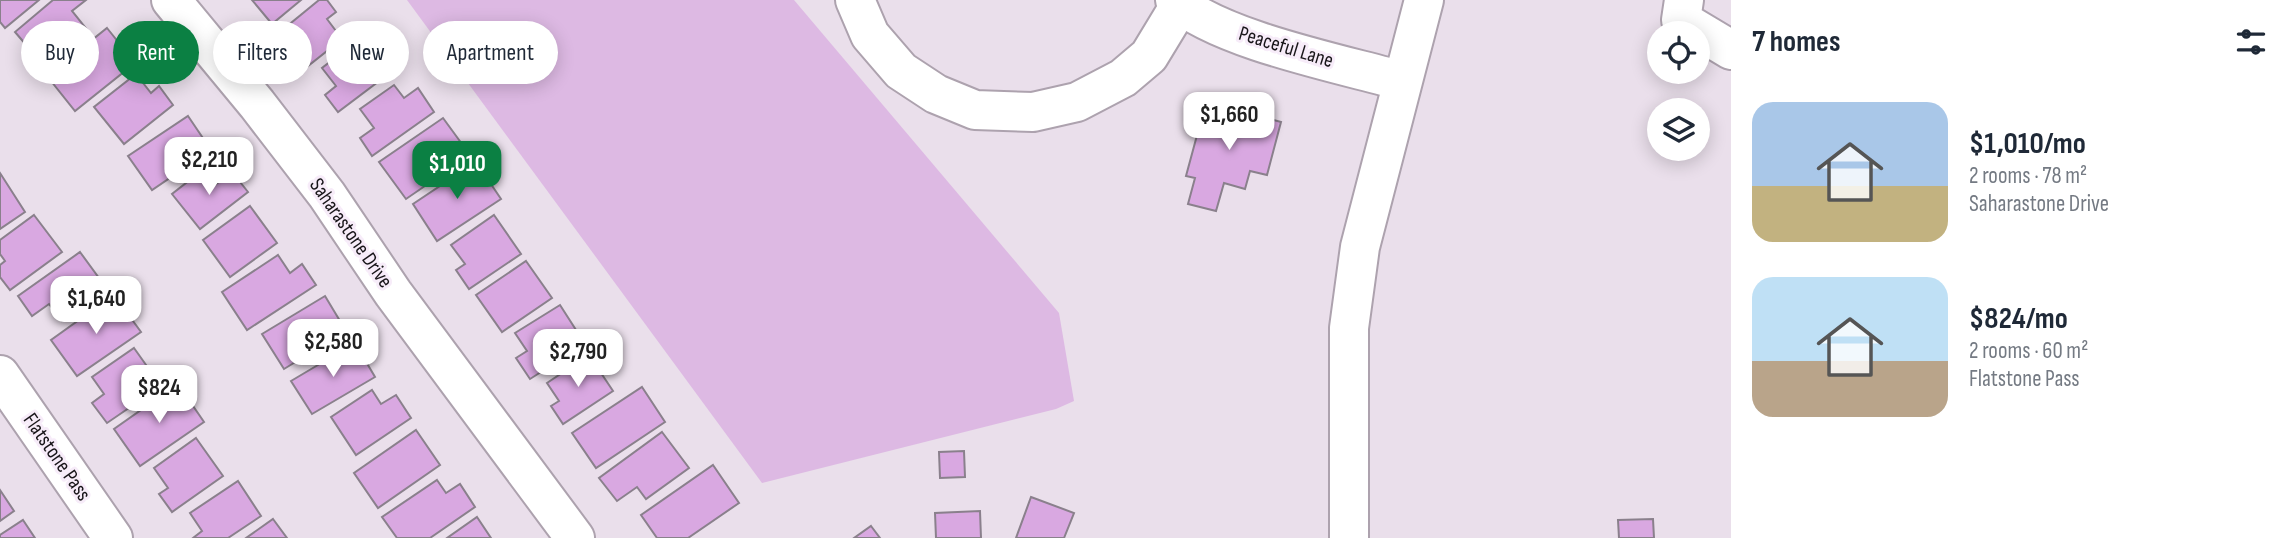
<!DOCTYPE html>
<meta charset="utf-8">
<style>
:root{--surface:#fff;--page:#f2f2f3;--text:#1f2937;--muted:#747a83;--accent:#0b8043}
body{margin:0;font-family:"Sofia Sans Condensed",sans-serif;background:var(--page);color:var(--text);height:100vh;display:flex;flex-direction:column;font-size:26px;white-space:nowrap}
*{box-sizing:border-box;margin:0}
p{font-size:23px;color:var(--muted)}
.icon{flex:none;width:38px;height:38px;fill:none;stroke:currentColor;stroke-width:2;stroke-linecap:round;stroke-linejoin:round}
.map{position:relative;flex:1;overflow:hidden}
.sheet{display:flex;flex-direction:column;background:var(--surface);width:560px}
.sheet>*{flex:none}
.guide{position:absolute;left:21px;top:21px;width:665px;height:63px;display:flex;gap:14px}
.tools{position:absolute;left:1647px;top:21px;display:grid;gap:14px}
.tools a{display:grid;place-items:center;width:63px;height:63px;border-radius:50%;background:var(--surface);box-shadow:0 4px 18px #0003;font-size:35px}
.price{position:absolute;translate:-50% -60px;padding:0 16px;border-radius:14px;background:#fff;color:#222;font-size:23px;line-height:46px;filter:drop-shadow(0 2px 4px #0008)}
.price::after{content:'';position:absolute;left:50%;top:42px;width:21px;height:16px;margin-left:-10px;background:inherit;clip-path:polygon(0 0,100% 0,50% 100%)}
.price.selected{background:var(--accent);color:#fff}
ul{padding:0;list-style:none}
li{display:flex;align-items:center;gap:21px;height:175px;padding:0 21px}
li span{display:grid;place-items:center;flex:none;width:196px;height:140px;border-radius:21px;color:#555}
li>.icon{margin-inline-start:auto}
span .icon{width:84px;height:84px;fill:#fffc;stroke-width:1}
li b{font-size:30px}
h2{display:flex;justify-content:space-between;align-items:center;height:84px;padding:0 21px;font-size:30px}
.chip{padding:0 24px;border-radius:32px;background:var(--surface);box-shadow:0 4px 18px #0003;font-size:24px;line-height:63px}
.chip.selected{background:var(--accent);color:#fff}
main{display:flex;flex:1;min-height:0}
.map>svg:first-child{display:block}
</style>
<main>
<div class="map">
<svg width="1731" height="538" viewBox="0 0 1731 538">
<rect width="100%" height="100%" fill="#eadfeb"/>
<polygon fill="#ddb9e3" points="407,0 794,0 1059,313 1074,401 1056,409 762,483"/>
<g fill="#d9a8e1" stroke="#8a808c" stroke-width="2">
<polygon points="0,0 39,0 5,28 0,22"/>
<polygon points="53,0 86,0 72,11 89,32 46,68 15,32"/>
<polygon points="252,0 301,0 272,24"/>
<polygon points="319,0 327,0 336,12 327,19 342,39 308,66 280,32"/>
<polygon points="375,27 403,63 338,112 325,95 336,86 322,68"/>
<polygon points="107,28 135,63 75,111 47,76"/>
<polygon points="136,74 151,93 159,86 173,105 124,144 94,107"/>
<polygon points="394,85 404,98 418,88 434,112 372,156 360,138 374,128 360,109"/>
<polygon points="1206,102 1281,122 1267,175 1250,171 1245,189 1224,183 1216,211 1188,204 1195,178 1186,176"/>
<polygon points="188,116 211,150 152,190 128,156"/>
<polygon points="443,118 470,155 406,199 379,162"/>
<polygon points="476,162 501,199 437,241 413,204"/>
<polygon points="204,169 216,184 232,172 248,192 200,229 172,194"/>
<polygon points="0,173 25,212 0,229"/>
<polygon points="250,206 277,243 230,277 203,240"/>
<polygon points="34,215 62,252 10,290 0,277 0,265 5,261 0,254 0,240"/>
<polygon points="494,215 521,254 469,289 456,270 465,264 451,245"/>
<polygon points="80,252 107,289 62,321 49,304 32,316 18,296"/>
<polygon points="278,255 290,273 302,264 316,285 247,330 222,292"/>
<polygon points="526,261 552,298 502,332 476,295"/>
<polygon points="114,295 141,332 77,376 51,340"/>
<polygon points="325,296 346,331 284,369 262,334"/>
<polygon points="560,305 585,344 530,379 516,358 527,351 515,333"/>
<polygon points="355,343 375,377 312,414 291,381"/>
<polygon points="134,348 161,386 107,423 92,403 104,394 92,377"/>
<polygon points="589,355 613,391 563,424 551,406 559,401 547,383"/>
<polygon points="178,384 204,422 140,466 114,429"/>
<polygon points="642,387 665,422 596,468 572,433"/>
<polygon points="372,390 381,404 396,395 411,418 356,455 331,417"/>
<polygon points="416,430 440,465 378,508 354,473"/>
<polygon points="662,432 689,468 646,499 637,487 617,501 599,478"/>
<polygon points="196,438 223,476 172,512 159,494 168,488 154,468"/>
<polygon points="964,451 965,477 940,478 939,452"/>
<polygon points="713,465 739,503 688,538 657,538 641,515"/>
<polygon points="437,480 446,493 460,484 475,507 430,538 397,538 382,517"/>
<polygon points="238,481 261,516 228,538 193,538 202,531 190,513"/>
<polygon points="0,490 14,511 0,521"/>
<polygon points="1031,497 1074,513 1064,538 1016,538"/>
<polygon points="980,511 981,538 936,538 935,513"/>
<polygon points="477,517 491,538 447,538"/>
<polygon points="273,519 287,538 246,538"/>
<polygon points="1653,519 1654,538 1619,538 1618,520"/>
<polygon points="23,520 35,538 0,538 0,535"/>
<polygon points="871,526 880,538 854,538"/>
</g>
<g fill="none" stroke-linecap="round" stroke-linejoin="round">
<defs>
<g id="minor">
<polyline points="171,0 257,104 327,195 393,293 575,538"/>
<polyline points="855,0 870,35 901,71 936,94 975,110 1033,112 1077,102 1123,78 1149,56 1183,0"/>
<path d="M1175,0C1220,40 1342,64 1402,81"/>
<polyline points="1684,0 1681,20 1731,50"/>
<polyline points="0,375 113,538"/>
</g>
<polyline id="major" points="1349,538 1349,328 1360,247 1424,0"/>
</defs>
<use href="#minor" stroke="#ada2ae" stroke-width="42"/>
<use href="#major" stroke="#ada2ae" stroke-width="42"/>
<use href="#minor" stroke="#fff" stroke-width="38"/>
<use href="#major" stroke="#fff" stroke-width="38"/>
</g>
<g text-anchor="middle" dominant-baseline="central" stroke-width="6" stroke-linejoin="round" paint-order="stroke">
<g font-size="21" fill="#181519" stroke="#f7ecf9">
<text transform="translate(1286 47) rotate(17)">Peaceful Lane</text>
<text transform="translate(351 233) rotate(55)">Saharastone Drive</text>
<text transform="translate(57 457) rotate(55)">Flatstone Pass</text>
</g>
</g>
</svg>
<div class="tools">
<a><svg class="icon" aria-label="locate" viewBox="0 0 24 24"><circle cx="12" cy="12" r="6"/><path d="M12 2v4M12 18v4M2 12h4M18 12h4"/></svg></a>
<a><svg class="icon" aria-label="layers" viewBox="0 0 24 24"><path d="M12 4l9 5-9 5-9-5zM3 14l9 5 9-5"/></svg></a>
</div>
<b class="price" style="left:1229px;top:152px">$1,660</b>
<b class="price" style="left:209px;top:197px">$2,210</b>
<b class="price selected" style="left:457px;top:201px">$1,010</b>
<b class="price" style="left:96px;top:336px">$1,640</b>
<b class="price" style="left:333px;top:379px">$2,580</b>
<b class="price" style="left:578px;top:389px">$2,790</b>
<b class="price" style="left:159px;top:425px">$824</b>
<div class="guide">
<a class="chip">Buy</a>
<a class="chip selected">Rent</a>
<a class="chip">Filters</a>
<a class="chip">New</a>
<a class="chip">Apartment</a>
</div>
</div>
<section class="sheet">
<h2>7 homes<svg class="icon" aria-label="filters" viewBox="0 0 24 24"><path d="M4 7h16M4 17h16"/><circle cx="9" cy="7" r="2"/><circle cx="15" cy="17" r="2"/></svg></h2>
<ul>
<li><span style="background:linear-gradient(#a9c7e8 60%,#c2b280 0)"><svg class="icon" aria-label="home" viewBox="0 0 24 24"><path d="M3 11l9-7 9 7M6 9v11h12V9"/></svg></span><div><b>$1,010/mo</b><p>2 rooms · 78 m²</p><p>Saharastone Drive</p></div></li>
<li><span style="background:linear-gradient(#bfe0f5 60%,#b9a48a 0)"><svg class="icon" aria-label="home" viewBox="0 0 24 24"><path d="M3 11l9-7 9 7M6 9v11h12V9"/></svg></span><div><b>$824/mo</b><p>2 rooms · 60 m²</p><p>Flatstone Pass</p></div></li>
</ul>
</section>
</main>
